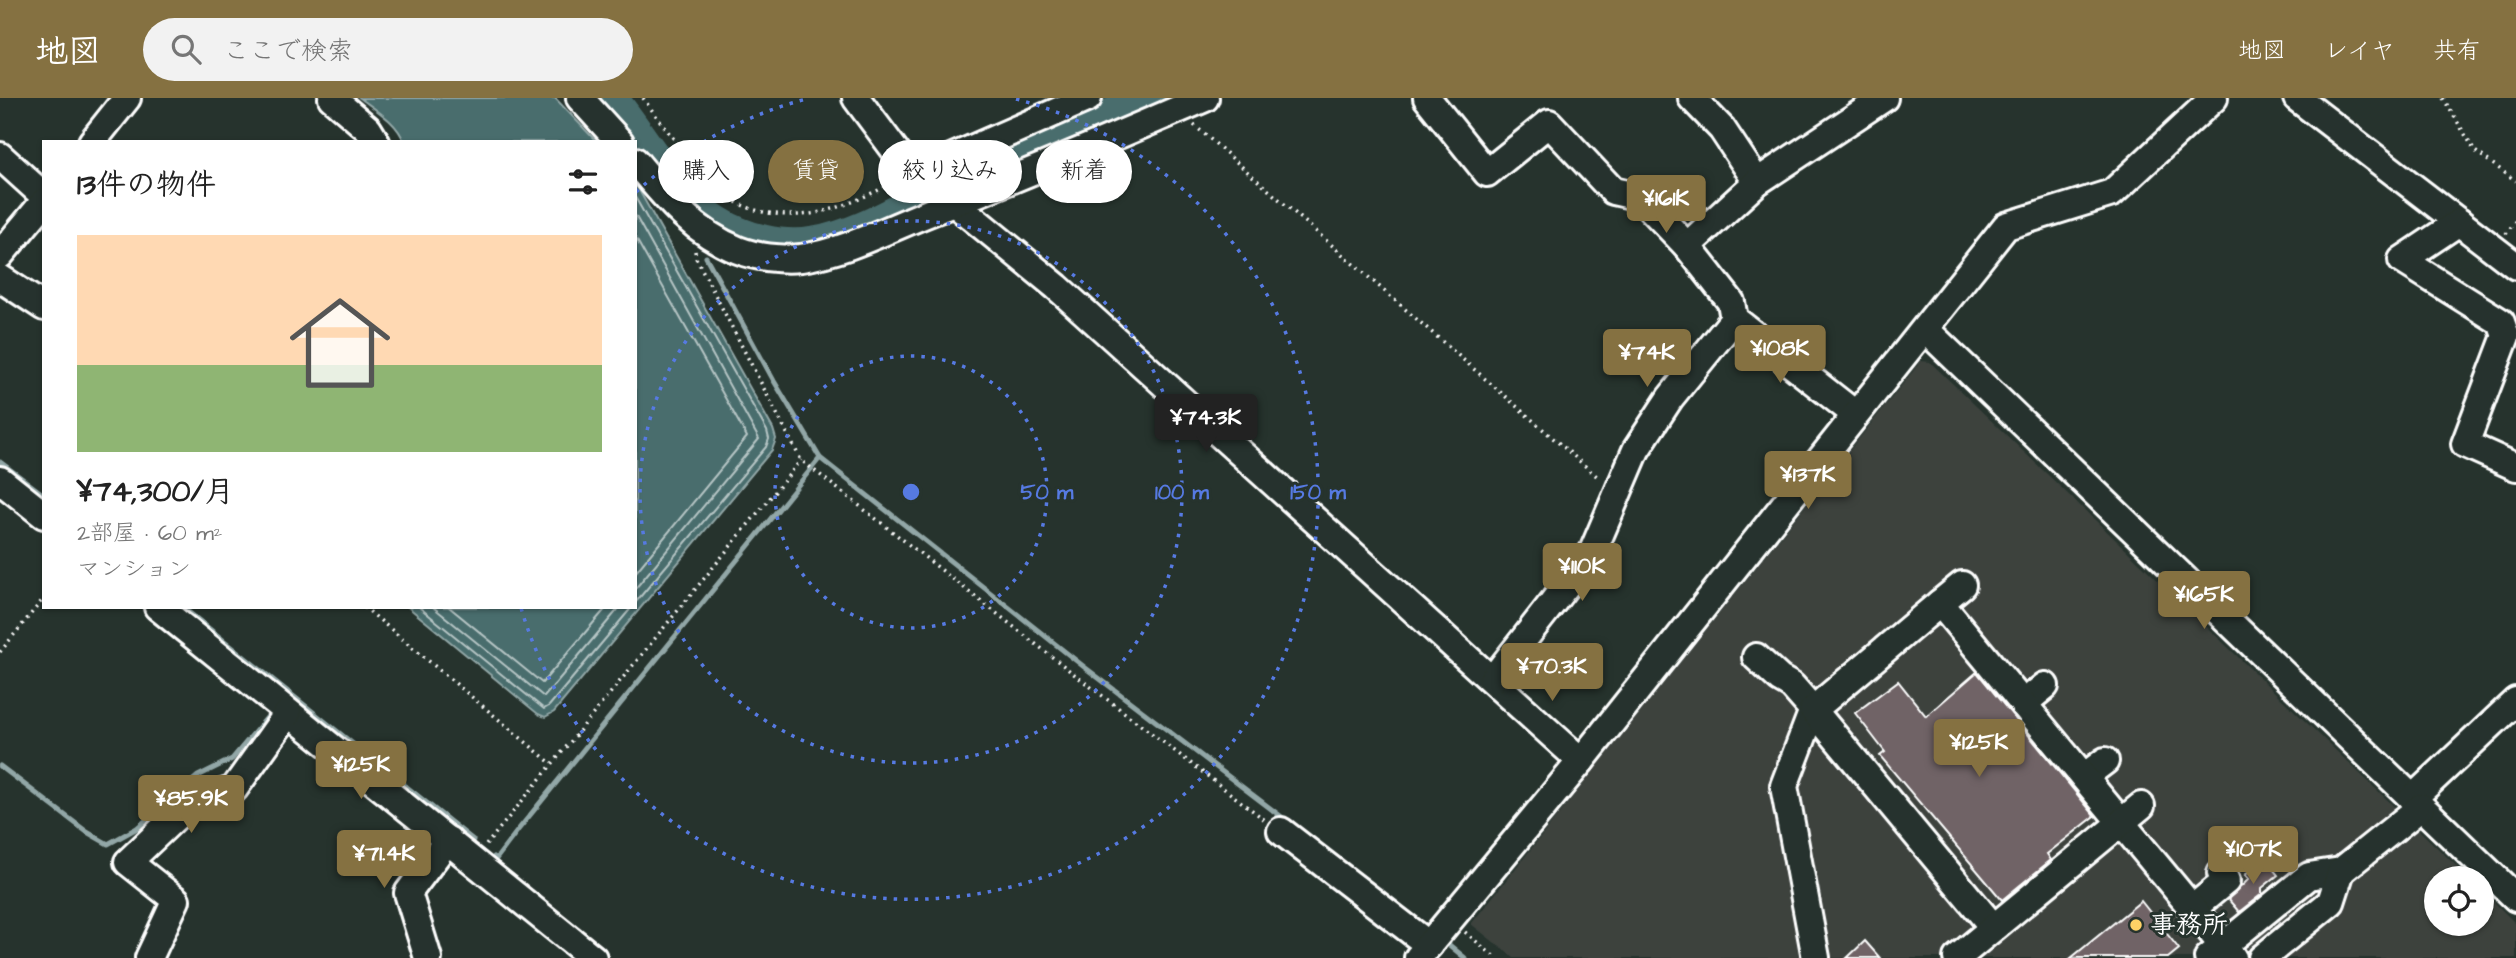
<!DOCTYPE html>
<html lang="ja">
<meta charset="utf-8">
<style>
:root{--surface:#fff;--page:#f2f2f2;--text:#222;--muted:#767676;--accent:#857141}
body{margin:0;font-family:"Architects Daughter","Klee One",sans-serif;background:var(--page);color:var(--text);height:100vh;display:flex;flex-direction:column;font-size:26px;white-space:nowrap}
*{box-sizing:border-box;margin:0}
p{font-size:23px;color:var(--muted)}
.icon{flex:none;width:38px;height:38px;fill:none;stroke:currentColor;stroke-width:2;stroke-linecap:round;stroke-linejoin:round}
.map{position:relative;flex:1;overflow:hidden}
.panel{position:absolute;left:42px;top:42px;width:595px;height:469px;display:flex;flex-direction:column;background:var(--surface);border-radius:0px;box-shadow:0 2px 5px #0004}
.panel>*{flex:none}
.top-card{position:absolute;left:658px;top:42px;width:665px;height:63px;display:flex;gap:14px}
.tools{position:absolute;left:2424px;top:768px;display:grid;gap:14px}
.tools a{display:grid;place-items:center;width:70px;height:70px;border-radius:50%;background:var(--surface);box-shadow:0 2px 5px #0004;font-size:35px}
.price{position:absolute;translate:-50% -60px;padding:0 16px;border-radius:7px;background:var(--accent);color:#fff;font-size:23px;line-height:46px;filter:drop-shadow(0 2px 4px #0008)}
.price::after{content:'';position:absolute;left:50%;top:42px;width:21px;height:16px;margin-left:-10px;background:inherit;clip-path:polygon(0 0,100% 0,50% 100%)}
.price.selected{background:#222;color:#fff}
ul{padding:0;list-style:none}
li{display:grid;align-content:center;gap:14px;height:371px;padding:0 35px}
li span{display:grid;place-items:center;height:217px;border-radius:0px;color:#555}
li>.icon{margin-inline-start:auto}
span .icon{width:126px;height:126px;fill:#fffc;stroke-width:1}
li b{font-size:30px}
h2{display:flex;justify-content:space-between;align-items:center;height:84px;padding:0 35px;font-size:30px}
.chip{padding:0 24px;border-radius:32px;background:var(--surface);box-shadow:0 2px 5px #0004;font-size:24px;line-height:63px}
.chip.selected{background:var(--accent);color:#fff}
header{display:flex;align-items:center;gap:42px;box-sizing:border-box;height:98px;padding:0 35px;background:var(--accent);color:#fff}
header strong{font-size:33px}
nav{display:flex;gap:38px;margin-inline-start:auto;font-size:24px}
.search{width:490px;height:63px;background:var(--page);display:flex;align-items:center;gap:18px;box-sizing:border-box;padding:0 24px;border-radius:38px;color:var(--muted);font-size:26px}
.map>svg:first-child{display:block}
</style>
<header>
<strong>地図</strong>
<div class="search"><svg class="icon" aria-label="search" viewBox="0 0 24 24"><circle cx="10" cy="10" r="6"/><path d="M15 15l6 6"/></svg>ここで検索</div>
<nav><a>地図</a><a>レイヤ</a><a>共有</a></nav>
</header>
<div class="map">
<svg width="2516" height="860" viewBox="0 0 2516 860">
<rect width="100%" height="100%" fill="#26332d"/>
<filter id="ink" filterUnits="userSpaceOnUse"><feTurbulence type="fractalNoise" baseFrequency=".0143" numOctaves="2"/><feDisplacementMap in="SourceGraphic" scale="14" xChannelSelector="R" yChannelSelector="G"/><feConvolveMatrix kernelMatrix="1 2 1 2 8 2 1 2 1" color-interpolation-filters="sRGB"/></filter>
<g filter="url(#ink)">
<polygon fill="#3c423e" points="1921,263 1930,264 2469,780 2436,780 2436,826 2482,826 2482,792 2516,826 2516,860 1514,860 1471,826"/>
<g fill="#496d6d" stroke="#92a7a7" stroke-width="2">
<path d="M360,0H555L597,44H404C398,25 376,12 360,0Z"/>
<polygon points="635,85 773,331 776,341 772,352 554,614 545,619 538,616 408,509 635,509"/>
</g>
<g fill="none" stroke-linecap="round" stroke-linejoin="round">
<g stroke="#b6c5c5" stroke-width="2">
<polyline points="635,99 767,333 769,341 766,349 635,505"/>
<polyline points="635,117 759,341 635,491"/>
<polyline points="635,139 747,339 635,475"/>
<polyline points="419,509 544,611 549,608 632,509"/>
<polyline points="433,509 544,599 620,509"/>
<polyline points="449,509 542,585 607,509"/>
</g>
<g stroke="#92a7a7" stroke-width="5">
<polyline points="706,159 774,283 820,360 1083,568 1287,723"/>
<polyline points="0,364 44,397"/>
<polyline points="182,509 473,742"/>
<polyline points="0,668 87,734 108,746 137,730 198,678 232,661 274,611"/>
<polyline points="494,759 496,761 518,732 820,360"/>
<polyline points="1448,846 1465,860"/>
</g>
<path stroke="#496d6d" stroke-width="33" d="M611,0C644,40 673,97 717,124C744,141 782,151 814,145C860,138 908,106 950,86C1016,56 1083,29 1150,0"/>
</g>
<g fill="#706466" stroke="#fff" stroke-width="2">
<polygon points="1977,574 2095,718 2047,756 2051,762 2002,802 1880,658 1885,654 1855,615 1898,583 1926,618"/>
<polygon points="2265,761 2278,777 2262,790 2262,796 2239,814 2228,801 2249,781 2245,777"/>
<polygon points="2141,803 2179,851 2168,860 2071,860"/>
<polygon points="1865,843 1880,860 1847,860"/>
</g>
<g fill="none" stroke-linecap="round" stroke-linejoin="round">
<defs>
<g id="minor">
<polyline points="332,0 368,31 376,44"/>
<polyline points="580,0 620,44"/>
<polyline points="856,0 903,63 1057,189 1581,663"/>
<polyline points="1427,0 1487,75 1549,25 1613,93 1640,99 1687,148"/>
<polyline points="1692,0 1722,31 1757,84"/>
<polyline points="2297,0 2516,168"/>
<polyline points="92,44 127,0"/>
<polyline points="0,58 44,98"/>
<path d="M635,63C665,99 693,134 738,152C756,159 781,162 801,160C844,154 886,132 926,116C1019,79 1112,40 1205,0"/>
<polyline points="917,75 1088,0"/>
<polyline points="2459,124 2402,162 2501,224 2506,238 2465,346 2516,369"/>
<polyline points="0,157 44,104"/>
<polyline points="0,180 44,209"/>
<polyline points="1925,231 2516,800"/>
<polyline points="1855,316 1734,221 1731,204 1687,148 1757,84 1884,0"/>
<polyline points="0,382 44,417"/>
<polyline points="1940,505 1962,487"/>
<polyline points="158,509 593,860"/>
<polyline points="1756,559 1780,581 1792,588 1813,612 1784,688 1816,860"/>
<polyline points="1492,582 1593,453 1636,352 1670,300 1734,221"/>
<polyline points="2023,606 2045,588"/>
<polyline points="2084,679 2105,663"/>
<polyline points="2412,701 2516,603"/>
<polyline points="1281,733 1429,847"/>
<polyline points="2192,811 2226,783 2221,775"/>
<polyline points="1993,829 1813,612 1940,505 2233,860"/>
<polyline points="149,860 176,802 128,764 188,707 234,691 288,615"/>
<polyline points="428,860 408,795 448,742"/>
<polyline points="1418,860 1581,663 2006,128 2112,95 2214,0"/>
<polyline points="1957,860 2141,708"/>
<polyline points="2208,860 2309,778 2341,773 2421,709"/>
<polyline points="2262,860 2331,804 2341,773"/>
</g>
</defs>
<use href="#minor" stroke="#fff" stroke-width="32"/>
<g stroke="#fff" stroke-width="3.5" stroke-dasharray="2 5" stroke-linecap="butt">
<path d="M643,0C662,26 709,90 736,104C758,116 786,119 810,116C840,112 869,96 896,84"/>
<polyline points="2443,0 2475,53 2516,83"/>
<polyline points="1194,27 1600,381"/>
<polyline points="2506,136 2516,122"/>
<polyline points="695,153 696,160 801,362 1074,576 1265,722"/>
<polyline points="364,509 552,666"/>
<polyline points="0,554 44,500"/>
<polyline points="486,747 801,362"/>
<polyline points="1465,834 1496,860"/>
</g>
<use href="#minor" stroke="#26332d" stroke-width="26"/>
</g>
</g>
<g fill="none" stroke="#567ae2" stroke-width="3.5" stroke-dasharray="3.5 7">
<circle cx="911" cy="394" r="136"/>
<circle cx="911" cy="394" r="271"/>
<path d="M636 94A407 407 0 0 1 806 1M1016 1A407 407 0 1 1 521 510"/>
</g>
<circle fill="#ffd166" stroke="#26332d" stroke-width="2.5" cx="2136" cy="827" r="7"/>
<g text-anchor="middle" dominant-baseline="central" stroke-width="6" stroke-linejoin="round" paint-order="stroke">
<g font-size="26" font-weight="bold" fill="#fff" stroke="#26332d" text-anchor="start">
<text x="2150" y="827">事務所</text>
</g>
</g>
<circle cx="911" cy="394" r="10" fill="#567ae2" stroke="#26332d" stroke-width="3.5"/>
<g font-size="21" text-anchor="middle" font-weight="bold" fill="#567ae2" stroke="#26332d" stroke-width="6" stroke-linejoin="round" paint-order="stroke">
<text x="1047" y="401">50 m</text>
<text x="1182" y="401">100 m</text>
<text x="1318" y="401">150 m</text>
</g>
</svg>
<div class="tools">
<a><svg class="icon" aria-label="locate" viewBox="0 0 24 24"><circle cx="12" cy="12" r="6"/><path d="M12 2v4M12 18v4M2 12h4M18 12h4"/></svg></a>
</div>
<b class="price" style="left:1666px;top:137px">¥161K</b>
<b class="price" style="left:1780px;top:287px">¥108K</b>
<b class="price" style="left:1647px;top:291px">¥74K</b>
<b class="price selected" style="left:1206px;top:356px">¥74.3K</b>
<b class="price" style="left:1808px;top:413px">¥137K</b>
<b class="price" style="left:1582px;top:505px">¥110K</b>
<b class="price" style="left:2204px;top:533px">¥165K</b>
<b class="price" style="left:1552px;top:605px">¥70.3K</b>
<b class="price" style="left:1979px;top:681px">¥125K</b>
<b class="price" style="left:361px;top:703px">¥125K</b>
<b class="price" style="left:191px;top:737px">¥85.9K</b>
<b class="price" style="left:2253px;top:788px">¥107K</b>
<b class="price" style="left:384px;top:792px">¥71.4K</b>
<div class="top-card">
<a class="chip">購入</a>
<a class="chip selected">賃貸</a>
<a class="chip">絞り込み</a>
<a class="chip">新着</a>
</div>
<section class="panel">
<h2>13件の物件<svg class="icon" aria-label="filters" viewBox="0 0 24 24"><path d="M4 7h16M4 17h16"/><circle cx="9" cy="7" r="2"/><circle cx="15" cy="17" r="2"/></svg></h2>
<ul>
<li><span style="background:linear-gradient(#ffd9b3 60%,#8fb573 0)"><svg class="icon" aria-label="home" viewBox="0 0 24 24"><path d="M3 11l9-7 9 7M6 9v11h12V9"/></svg></span><div><b>¥74,300/月</b><p>2部屋 · 60 m²</p><p>マンション</p></div></li>
</ul>
</section>
</div>
